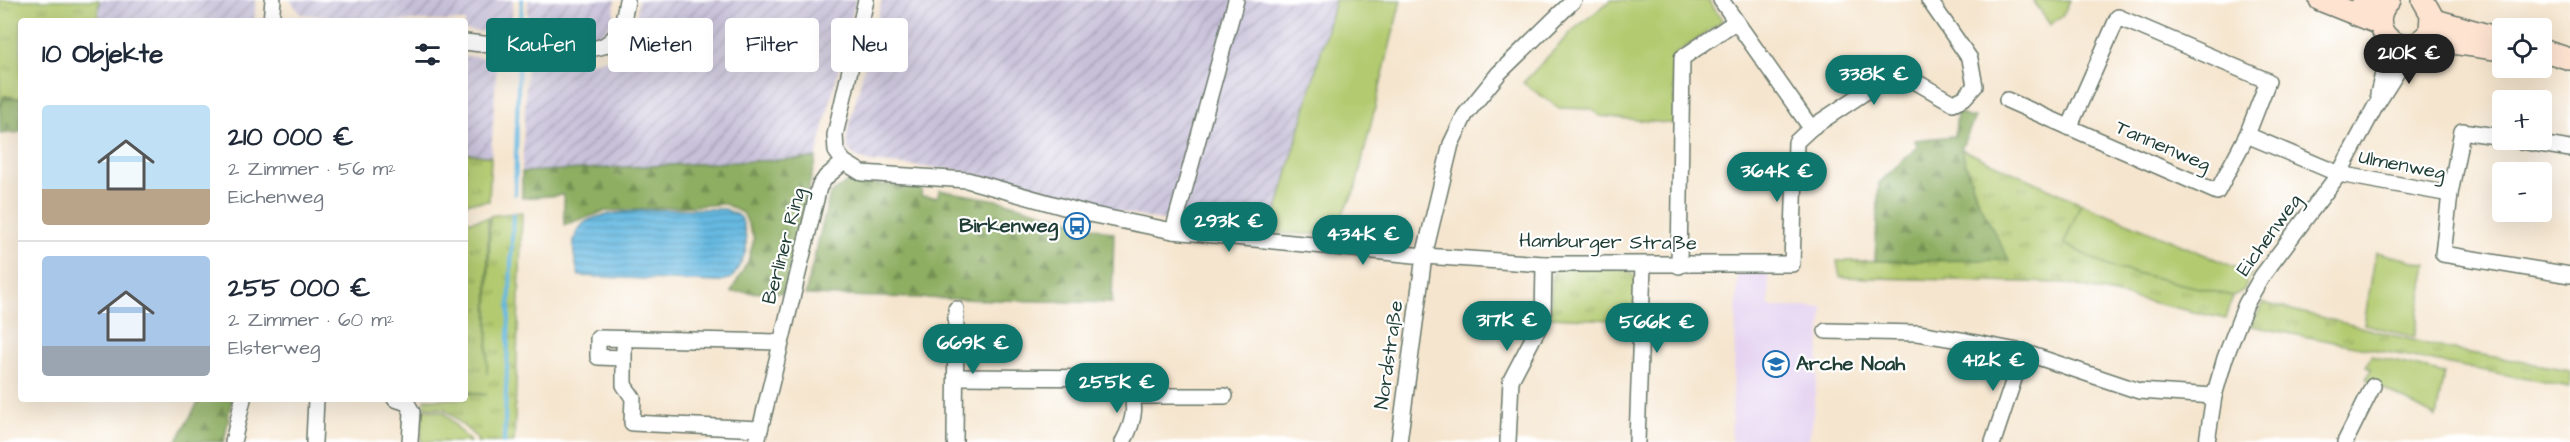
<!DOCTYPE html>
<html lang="de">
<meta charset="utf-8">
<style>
:root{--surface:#fff;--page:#f6f6f7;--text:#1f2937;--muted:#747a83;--line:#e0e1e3;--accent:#0f766e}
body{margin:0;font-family:"Architects Daughter",sans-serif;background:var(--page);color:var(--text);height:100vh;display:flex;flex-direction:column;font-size:22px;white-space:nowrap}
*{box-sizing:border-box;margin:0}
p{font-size:20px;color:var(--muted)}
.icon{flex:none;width:33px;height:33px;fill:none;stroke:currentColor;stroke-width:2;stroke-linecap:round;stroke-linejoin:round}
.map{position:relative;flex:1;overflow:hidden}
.side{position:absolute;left:18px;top:18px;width:450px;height:384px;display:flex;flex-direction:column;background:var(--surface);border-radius:6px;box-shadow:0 6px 24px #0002}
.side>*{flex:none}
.top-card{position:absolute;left:486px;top:18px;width:570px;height:54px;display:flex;gap:12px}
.tools{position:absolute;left:2492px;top:18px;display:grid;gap:12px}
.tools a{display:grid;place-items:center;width:60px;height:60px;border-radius:6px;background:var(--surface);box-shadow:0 6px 24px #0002;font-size:30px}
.price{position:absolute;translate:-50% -51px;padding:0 14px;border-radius:21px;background:var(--accent);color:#fff;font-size:20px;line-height:39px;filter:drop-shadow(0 2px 3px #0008)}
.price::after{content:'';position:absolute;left:50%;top:36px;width:18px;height:14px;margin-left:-9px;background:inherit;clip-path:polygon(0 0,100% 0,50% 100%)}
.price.selected{background:#222;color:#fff}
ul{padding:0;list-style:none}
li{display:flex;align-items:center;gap:18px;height:150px;padding:0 24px}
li+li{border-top:2px solid var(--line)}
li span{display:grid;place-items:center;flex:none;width:168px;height:120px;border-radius:6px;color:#555}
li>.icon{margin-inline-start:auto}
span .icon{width:72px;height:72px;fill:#fffc;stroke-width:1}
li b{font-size:26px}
h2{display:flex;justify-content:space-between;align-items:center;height:72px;padding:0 24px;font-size:26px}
.tag{padding:0 21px;border-radius:6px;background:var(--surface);box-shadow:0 6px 24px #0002;font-size:21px;line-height:54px}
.tag.selected{background:var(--accent);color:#fff}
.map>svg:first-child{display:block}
</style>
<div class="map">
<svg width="2570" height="442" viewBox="0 0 2570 442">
<defs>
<pattern id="industrial-furrows" width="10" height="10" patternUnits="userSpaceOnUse" patternTransform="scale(1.5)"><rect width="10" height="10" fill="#c7c0d9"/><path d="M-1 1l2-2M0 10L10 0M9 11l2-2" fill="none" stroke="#a19db1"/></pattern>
<pattern id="grass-tufts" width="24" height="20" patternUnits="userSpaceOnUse" patternTransform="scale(1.5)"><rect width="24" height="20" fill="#b3ca6f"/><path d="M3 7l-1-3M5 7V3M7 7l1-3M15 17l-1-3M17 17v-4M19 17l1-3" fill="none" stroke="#91a55c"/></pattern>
<pattern id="forest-firs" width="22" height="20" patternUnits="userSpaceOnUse" patternTransform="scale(1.5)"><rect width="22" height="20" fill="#8eae62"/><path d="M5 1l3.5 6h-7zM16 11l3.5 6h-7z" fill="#738f52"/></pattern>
<pattern id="water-rules" width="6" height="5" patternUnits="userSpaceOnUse" patternTransform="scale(1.5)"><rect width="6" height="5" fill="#66b9e2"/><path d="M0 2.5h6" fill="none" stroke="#5398b8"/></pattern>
</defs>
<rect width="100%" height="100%" fill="#fff"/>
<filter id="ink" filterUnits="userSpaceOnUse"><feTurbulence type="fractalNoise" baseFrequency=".0167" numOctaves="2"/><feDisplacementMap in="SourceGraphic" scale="12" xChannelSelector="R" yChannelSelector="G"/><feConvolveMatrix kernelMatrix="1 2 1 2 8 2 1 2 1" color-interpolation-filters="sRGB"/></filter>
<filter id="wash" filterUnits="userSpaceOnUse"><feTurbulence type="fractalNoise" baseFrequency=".008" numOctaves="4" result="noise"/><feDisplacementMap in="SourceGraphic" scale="24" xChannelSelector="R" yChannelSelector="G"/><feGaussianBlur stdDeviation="1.35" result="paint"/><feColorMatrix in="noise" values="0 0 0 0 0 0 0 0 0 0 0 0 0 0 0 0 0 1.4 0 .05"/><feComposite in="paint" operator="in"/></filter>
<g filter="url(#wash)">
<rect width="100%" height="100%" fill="#f5e5ce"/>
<polygon fill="#e5d3f1" points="1738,269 1768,269 1769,307 1823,307 1813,420 1808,442 1731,442"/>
<g fill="url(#industrial-furrows)">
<polygon points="99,0 256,0 254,21 98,21"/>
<polygon points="290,0 513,0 511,35 465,30 465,21 370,21 301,14"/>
<polygon points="528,0 615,0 614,18 607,30 596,37 527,36"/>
<polygon points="638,0 856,0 816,158 522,172 527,60 582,63 608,59 625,46 636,29"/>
<polygon points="882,0 1335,0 1271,233 1146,218 956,170 870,162 858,158 848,150 847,134"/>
<polygon points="465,56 497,59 491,157 465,153"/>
</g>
<g fill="url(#grass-tufts)" stroke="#698452" stroke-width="1.5">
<polygon points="0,0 99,0 98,21 21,21 21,99 4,96 0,110"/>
<polygon points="1961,149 2081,203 2065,244 2110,267 2233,296 2226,319 2065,283 1840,277 1837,261 2008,260 1977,199"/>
<polygon points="465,153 491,157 489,201 465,203"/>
<polygon points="522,212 514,442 477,442 477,438 445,409 425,407 425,399 465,399 465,393 487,395 465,391 465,222 488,218 487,374 490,216"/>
<polygon points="1560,267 1626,270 1636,277 1633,321 1550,317 1552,275"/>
<polygon points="2264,303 2448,349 2570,370 2570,387 2251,326"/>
</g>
<g fill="url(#forest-firs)" stroke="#56764b" stroke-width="1.5">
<polygon points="4,96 21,99 21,132 0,134 0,110"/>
<polygon points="1957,111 1967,117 1975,117 1961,149 1977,199 2009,260 1875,261 1879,183 1917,147 1915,140 1955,136"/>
<polygon points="816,158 783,293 731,292 748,261 754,239 744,214 725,204 606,211 564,225 564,195 522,198 522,172"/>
<polygon points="848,182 922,188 921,196 937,197 940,190 1002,201 1114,233 1112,303 805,295 830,194"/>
<polygon points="200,399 232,399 224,442 176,442"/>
</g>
<g fill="#b3ca6f" stroke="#698452" stroke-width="1.5">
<polygon points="1335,0 1401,0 1355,190 1332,235 1271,233"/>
<polygon points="1611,0 1708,0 1723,21 1673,56 1675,124 1600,116 1591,109 1559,108 1523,83 1573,30"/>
<polygon points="2033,0 2070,0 2063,15 2050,25"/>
<polygon points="2081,203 2251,274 2244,290 2233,296 2110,267 2064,244"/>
<polygon points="2376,252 2427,264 2414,337 2364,324"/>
<polygon points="2371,356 2444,373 2436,417 2366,379 2371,369 2366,366"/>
<polygon points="422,409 444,412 470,442 421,442"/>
</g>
<path fill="url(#water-rules)" stroke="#427b8b" stroke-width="1.5" d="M725,209L741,217C750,245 748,254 732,278L717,282L579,276C574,257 568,240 583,224C599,207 699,209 725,209Z"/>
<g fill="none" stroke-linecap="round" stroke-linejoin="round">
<g stroke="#66b9e2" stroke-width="4">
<polyline points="520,44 522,0"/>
<polyline points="515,194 519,52"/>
<polyline points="504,442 513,214"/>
</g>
</g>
</g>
<g filter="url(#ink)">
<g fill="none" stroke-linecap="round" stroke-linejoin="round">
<defs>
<g id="street">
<polyline points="866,0 835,135 836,151 844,162 862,173 967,180 1089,214 1173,231 1424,256 1544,264 1792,264 1796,142 1811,128 1897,71 1953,103 1964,98 1975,86 1970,59 1929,0"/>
<polyline points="1721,0 1811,128"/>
<polyline points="271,21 273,0"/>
<path d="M465,42C488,45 587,54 603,46C621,37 624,19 627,0"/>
<polyline points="2378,94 2391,41"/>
<polyline points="2007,100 2217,192 2247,135 2268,81 2118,17 2069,128"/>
<polyline points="2247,135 2339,174 2450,194"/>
<polyline points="2502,137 2462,131 2450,194 2443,254 2570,275"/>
<polyline points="2515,140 2570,149"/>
<polyline points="1173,231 1236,0"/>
<polyline points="1679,266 1682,58 1735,22"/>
<polyline points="1826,331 1918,333 1966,341 2023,352 2139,391 2214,396"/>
<polyline points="624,348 624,385 633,398 632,423 760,429"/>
<polyline points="623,358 598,357 598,338 780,342"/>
<path d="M956,377L1126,378C1137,404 1136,418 1123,442"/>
<polyline points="1134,396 1225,396"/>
<polyline points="395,399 407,403 412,412 410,442"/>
<polyline points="233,442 243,399"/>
<polyline points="314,442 316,399"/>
<polyline points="757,442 819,187 826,177 844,162"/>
<polyline points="955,442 956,309"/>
<polyline points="1399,442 1424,256 1451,144 1465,115 1499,73 1574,0"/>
<polyline points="1508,442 1511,380 1543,319 1544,264"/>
<polyline points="1637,442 1643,265"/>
<polyline points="1993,442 2023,352"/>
<polyline points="2207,442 2214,396 2225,358 2246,304 2262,276 2339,174 2375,107 2414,45"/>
<polyline points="2345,442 2373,386"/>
</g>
<g id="secondary">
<polyline points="2320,0 2380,24"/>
<polyline points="2363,0 2385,5"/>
<path d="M2390,0C2361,28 2404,66 2430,32L2431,14L2423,0"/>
<polyline points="2432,19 2502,39"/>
<polyline points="2424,39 2502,50"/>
<polyline points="2541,50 2570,59"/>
</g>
</defs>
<use href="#street" stroke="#6a786a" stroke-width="18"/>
<use href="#secondary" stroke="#6a786a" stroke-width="24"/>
<use href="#street" stroke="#fff" stroke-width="15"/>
<use href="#secondary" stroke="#fee3d1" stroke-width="21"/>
</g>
</g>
<defs>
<symbol id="bus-ring" viewBox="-11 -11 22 22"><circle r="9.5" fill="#fff" stroke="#1f6fb2" stroke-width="1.5"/><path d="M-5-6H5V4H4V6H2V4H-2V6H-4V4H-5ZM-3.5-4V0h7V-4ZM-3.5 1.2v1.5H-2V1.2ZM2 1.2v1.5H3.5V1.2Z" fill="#1f6fb2"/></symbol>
<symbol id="school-ring" viewBox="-11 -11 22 22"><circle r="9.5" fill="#fff" stroke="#1f6fb2" stroke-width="1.5"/><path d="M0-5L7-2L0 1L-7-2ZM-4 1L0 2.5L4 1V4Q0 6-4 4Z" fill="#1f6fb2"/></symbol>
</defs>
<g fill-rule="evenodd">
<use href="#bus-ring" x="1062" y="211" width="30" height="30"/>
<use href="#school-ring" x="1761" y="349" width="30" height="30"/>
</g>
<g text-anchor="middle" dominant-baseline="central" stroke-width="4.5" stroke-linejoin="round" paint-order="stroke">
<g font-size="20" fill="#1f3d34" stroke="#fff">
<text transform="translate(2163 146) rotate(23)">Tannenweg</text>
<text transform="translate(2402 165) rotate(11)">Ulmenweg</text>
<text transform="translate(2269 235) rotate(-54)">Eichenweg</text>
<text transform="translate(1608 242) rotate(1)">Hamburger Straße</text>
<text transform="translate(784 246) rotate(-75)">Berliner Ring</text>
<text transform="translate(1389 355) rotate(-82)">Nordstraße</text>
</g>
<g font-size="20" font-weight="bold" fill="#1f3d34" stroke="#fff" text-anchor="end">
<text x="1058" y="226">Birkenweg</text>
<text x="1796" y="364" text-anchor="start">Arche Noah</text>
</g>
</g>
</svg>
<div class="tools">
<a><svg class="icon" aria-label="locate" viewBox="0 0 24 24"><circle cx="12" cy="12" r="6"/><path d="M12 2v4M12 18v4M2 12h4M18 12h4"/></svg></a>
<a>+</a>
<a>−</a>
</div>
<b class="price selected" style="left:2409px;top:85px">210K €</b>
<b class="price" style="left:1874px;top:106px">338K €</b>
<b class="price" style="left:1777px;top:203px">364K €</b>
<b class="price" style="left:1229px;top:253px">293K €</b>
<b class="price" style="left:1363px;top:266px">434K €</b>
<b class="price" style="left:1507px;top:352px">317K €</b>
<b class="price" style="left:1657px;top:354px">566K €</b>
<b class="price" style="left:973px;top:375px">669K €</b>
<b class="price" style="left:1993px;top:392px">412K €</b>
<b class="price" style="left:1117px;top:414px">255K €</b>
<div class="top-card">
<a class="tag selected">Kaufen</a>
<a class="tag">Mieten</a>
<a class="tag">Filter</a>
<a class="tag">Neu</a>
</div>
<section class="side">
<h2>10 Objekte<svg class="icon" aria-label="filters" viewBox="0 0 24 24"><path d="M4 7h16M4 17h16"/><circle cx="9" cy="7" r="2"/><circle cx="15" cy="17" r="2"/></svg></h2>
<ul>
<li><span style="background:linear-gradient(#bfe0f5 70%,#b9a48a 0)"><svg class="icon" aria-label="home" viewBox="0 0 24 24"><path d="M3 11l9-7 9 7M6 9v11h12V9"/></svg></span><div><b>210 000 €</b><p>2 Zimmer · 56 m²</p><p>Eichenweg</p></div></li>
<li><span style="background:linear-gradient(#a9c7e8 75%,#9aa5b1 0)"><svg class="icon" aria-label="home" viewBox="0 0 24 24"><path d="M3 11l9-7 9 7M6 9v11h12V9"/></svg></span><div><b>255 000 €</b><p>2 Zimmer · 60 m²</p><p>Elsterweg</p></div></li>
</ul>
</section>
</div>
